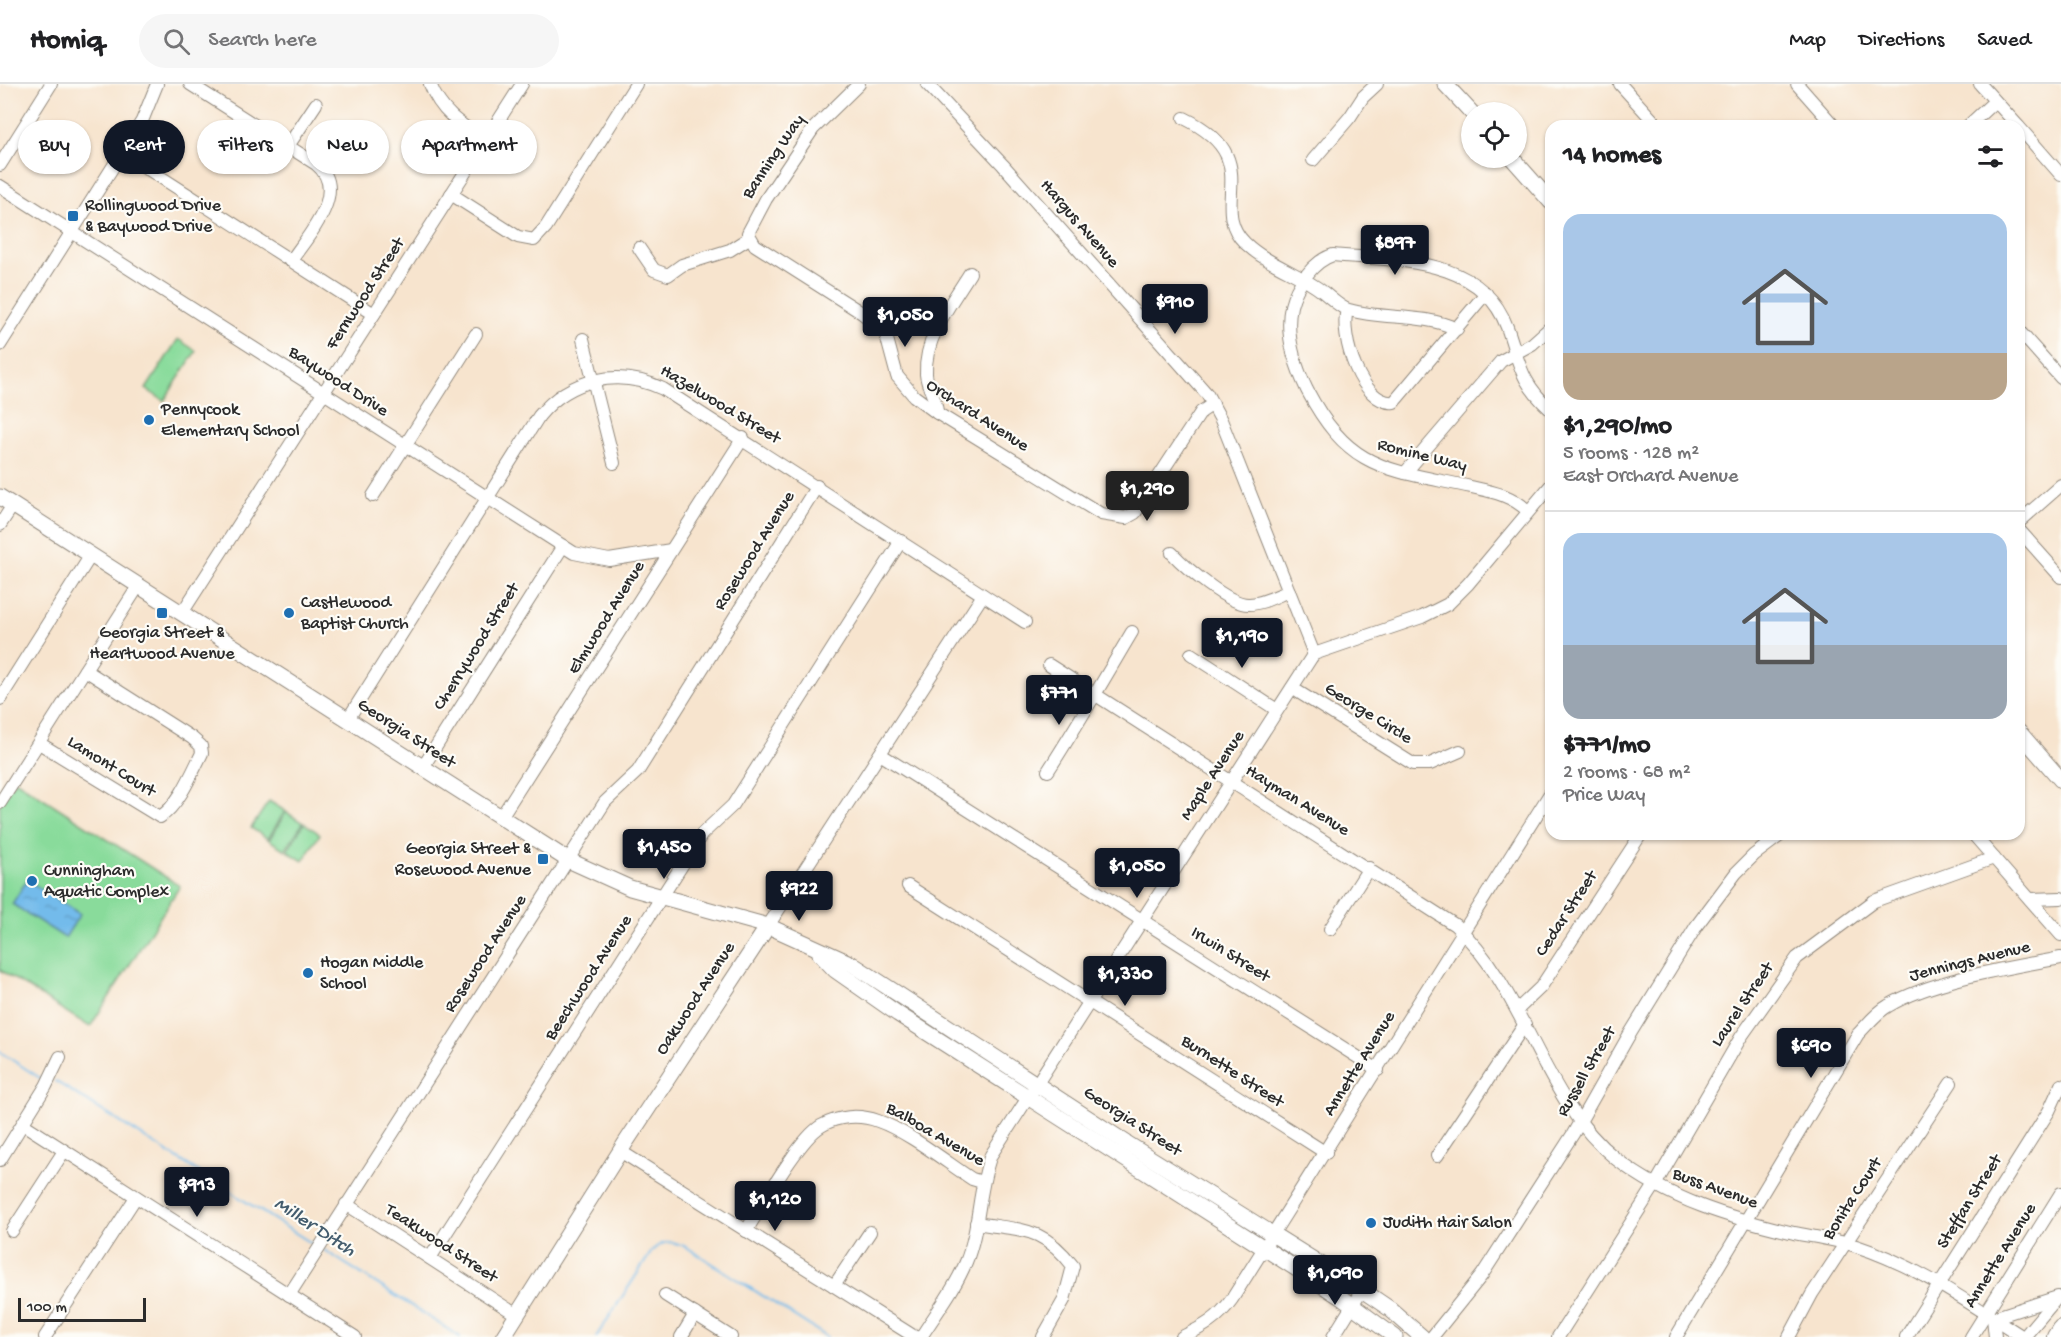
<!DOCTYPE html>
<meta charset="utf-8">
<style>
:root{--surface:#fff;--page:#f6f6f6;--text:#202124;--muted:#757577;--line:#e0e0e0;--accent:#111827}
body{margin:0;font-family:"Gochi Hand",sans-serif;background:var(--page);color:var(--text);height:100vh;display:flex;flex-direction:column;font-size:22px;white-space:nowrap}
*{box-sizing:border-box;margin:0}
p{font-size:20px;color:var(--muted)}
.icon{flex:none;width:33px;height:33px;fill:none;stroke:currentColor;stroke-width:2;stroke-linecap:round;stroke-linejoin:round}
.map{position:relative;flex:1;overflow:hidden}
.side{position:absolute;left:1545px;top:36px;width:480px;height:720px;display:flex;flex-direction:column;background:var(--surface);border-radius:18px;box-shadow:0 2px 4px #0004}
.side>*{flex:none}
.banner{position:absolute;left:18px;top:36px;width:570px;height:54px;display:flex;gap:12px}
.fabs{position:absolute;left:1461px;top:18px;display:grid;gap:12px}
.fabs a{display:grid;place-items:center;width:66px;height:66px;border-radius:50%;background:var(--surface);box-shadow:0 2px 4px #0004;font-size:30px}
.scale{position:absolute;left:18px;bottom:15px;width:128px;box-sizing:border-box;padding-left:6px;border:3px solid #2b2b2b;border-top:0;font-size:16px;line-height:21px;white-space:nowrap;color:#2b2b2b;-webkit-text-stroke:4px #fdfcf7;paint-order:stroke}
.price{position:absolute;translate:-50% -51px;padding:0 14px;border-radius:6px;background:var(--accent);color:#fff;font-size:20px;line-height:39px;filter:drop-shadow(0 2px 3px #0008)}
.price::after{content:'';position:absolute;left:50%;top:36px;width:18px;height:14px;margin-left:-9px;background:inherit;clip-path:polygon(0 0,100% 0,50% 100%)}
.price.on{background:#222;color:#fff}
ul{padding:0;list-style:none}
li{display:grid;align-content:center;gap:12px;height:318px;padding:0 18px}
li+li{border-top:2px solid var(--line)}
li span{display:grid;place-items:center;height:186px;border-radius:18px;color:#555}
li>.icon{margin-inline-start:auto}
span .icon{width:108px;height:108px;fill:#fffc;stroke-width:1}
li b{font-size:26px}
h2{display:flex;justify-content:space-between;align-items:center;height:72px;padding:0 18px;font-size:26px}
.tag{padding:0 21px;border-radius:27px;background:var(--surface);box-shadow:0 2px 4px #0004;font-size:21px;line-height:54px}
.tag.on{background:var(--accent);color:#fff}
header{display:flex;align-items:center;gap:36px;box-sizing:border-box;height:84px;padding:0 30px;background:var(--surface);border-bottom:2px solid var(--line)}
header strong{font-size:28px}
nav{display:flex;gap:33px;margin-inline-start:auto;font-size:21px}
.search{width:420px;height:54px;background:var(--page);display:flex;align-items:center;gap:15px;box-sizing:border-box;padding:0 21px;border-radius:33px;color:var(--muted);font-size:22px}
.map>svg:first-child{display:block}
</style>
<header>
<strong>Homiq</strong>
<div class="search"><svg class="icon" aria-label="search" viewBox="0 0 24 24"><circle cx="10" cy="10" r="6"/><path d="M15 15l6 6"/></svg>Search here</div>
<nav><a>Map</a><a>Directions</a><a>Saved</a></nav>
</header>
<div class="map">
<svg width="2061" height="1253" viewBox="0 0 2061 1253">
<defs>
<pattern id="water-ripples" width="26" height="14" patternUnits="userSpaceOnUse" patternTransform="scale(1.5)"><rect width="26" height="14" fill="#73bbeb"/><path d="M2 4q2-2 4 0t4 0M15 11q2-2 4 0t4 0" fill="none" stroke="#5f98bf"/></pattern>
</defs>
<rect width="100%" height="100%" fill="#fdfcf7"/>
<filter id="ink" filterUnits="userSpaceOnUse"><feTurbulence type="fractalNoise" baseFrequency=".0167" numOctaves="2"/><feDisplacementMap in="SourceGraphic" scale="12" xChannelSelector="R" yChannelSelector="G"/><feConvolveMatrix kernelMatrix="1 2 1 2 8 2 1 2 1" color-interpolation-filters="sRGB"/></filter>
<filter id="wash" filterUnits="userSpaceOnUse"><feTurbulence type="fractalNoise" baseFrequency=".008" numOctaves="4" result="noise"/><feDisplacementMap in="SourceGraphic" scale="24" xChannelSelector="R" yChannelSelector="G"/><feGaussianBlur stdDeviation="1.35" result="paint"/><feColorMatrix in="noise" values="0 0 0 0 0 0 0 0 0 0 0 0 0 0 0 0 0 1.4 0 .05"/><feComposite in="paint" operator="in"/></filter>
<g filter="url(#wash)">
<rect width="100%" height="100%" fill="#f7e4ce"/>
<g fill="#89db9b" stroke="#5a8363" stroke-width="1.5">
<polygon points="178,255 196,267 164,317 146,305"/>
<polygon points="15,696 180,802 90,943 0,886 0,719"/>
<polygon points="269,717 285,727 268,755 251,744"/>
<polygon points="286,728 303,739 285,766 269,756"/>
<polygon points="304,739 320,750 303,777 287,767"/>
</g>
<polygon fill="url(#water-ripples)" stroke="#4f738b" stroke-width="1.5" points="27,796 80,830 65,854 12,820"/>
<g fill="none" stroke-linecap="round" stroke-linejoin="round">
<g stroke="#73bbeb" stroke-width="2">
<polyline points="0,968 43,996"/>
<polyline points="55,997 316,1162"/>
<polyline points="324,1166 460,1253"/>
<path d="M596,1253L652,1167C663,1155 674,1157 688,1164L827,1253"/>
</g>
</g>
</g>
<g filter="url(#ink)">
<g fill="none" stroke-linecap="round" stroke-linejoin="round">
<defs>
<g id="minor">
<path d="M190,0L316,80C350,107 308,151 291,177"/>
<path d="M430,0C441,29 461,41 486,57"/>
<polyline points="859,0 813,45 766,115 748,149 755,161 862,229 881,244 886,251 897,292 914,312 937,329 1101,430 1126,434 1135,429 1201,328 1213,320"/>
<polyline points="927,0 1003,81 1207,310 1221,336 1314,570"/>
<polyline points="1620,0 1658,42"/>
<polyline points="1797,0 1834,42"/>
<polyline points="1980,0 2018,42"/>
<path d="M1184,34C1268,75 1206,121 1245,159C1268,181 1299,189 1323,208C1330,213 1340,224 1349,226C1385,236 1421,229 1457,245"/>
<polyline points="1968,42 1995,17"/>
<polyline points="2019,43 2061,91"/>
<polyline points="288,62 316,20"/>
<polyline points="123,69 374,230"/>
<polyline points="1313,76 1350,33 1363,13 1377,0"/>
<polyline points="0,81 51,0"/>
<polyline points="0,102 574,469 609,476 671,466"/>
<polyline points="451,110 518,153 534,156 546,143 636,0"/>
<polyline points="639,164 654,186 668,191 682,181 730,166 749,154"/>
<path d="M1347,226C1339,252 1362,322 1394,318L1486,209"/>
<polyline points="2019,247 2061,294"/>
<polyline points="583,255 614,379"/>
<polyline points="0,261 142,37 157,0"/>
<path d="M937,329C937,315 927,304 926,290C924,253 952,218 970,189"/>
<polyline points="1405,389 1501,277 1532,260 1551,243"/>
<polyline points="373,412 476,250"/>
<path d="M1528,427C1511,411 1494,408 1471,403C1388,385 1350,388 1307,306C1295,281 1285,249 1291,222C1296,202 1313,177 1333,171C1395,177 1481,172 1507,243C1520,280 1520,298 1551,326"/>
<polyline points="2019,438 2061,401"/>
<polyline points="0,441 13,421"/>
<polyline points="2019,446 2061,493"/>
<path d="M1172,469C1185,483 1229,521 1249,520C1262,520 1276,512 1289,507"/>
<polyline points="182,529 522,0"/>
<polyline points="1191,570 1277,626"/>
<path d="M1049,581L1455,841C1527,907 1540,1014 1616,1075C1669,1116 1730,1134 1794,1149C1815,1153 1837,1156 1856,1162C1918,1182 1969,1219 2023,1253"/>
<polyline points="1292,604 1413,680 1430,680 1460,667"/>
<polyline points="0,615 91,471"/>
<path d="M348,635L539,332C570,294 619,284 663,305L1025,538"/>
<path d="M39,659L160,733C179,721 192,689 202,669L201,662L192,654L85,586"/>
<polyline points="880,670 1378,986"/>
<polyline points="423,683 563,462"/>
<path d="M1048,687C1077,642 1104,595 1132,548"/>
<polyline points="0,719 139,501"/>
<polyline points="501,733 743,354"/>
<polyline points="1973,750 2061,851"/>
<polyline points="908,802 1326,1069"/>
<polyline points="2030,815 2061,814"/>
<polyline points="768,842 983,511"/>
<polyline points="1330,845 1369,784"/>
<polyline points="1518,925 1541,903 1641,750"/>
<polyline points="23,1040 355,1253"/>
<polyline points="620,1067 915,1253"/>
<polyline points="1437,1072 1525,940"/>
<polyline points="0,1076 46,1002 60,973"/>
<polyline points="346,1120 517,1231"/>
<path d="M976,1139C1023,1147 1042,1142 1073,1182L1064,1216L1043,1253"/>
<polyline points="12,1147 64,1067"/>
<path d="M746,1147C762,1122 798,1056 821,1042C838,1032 859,1030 878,1037C907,1047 946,1078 972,1095L982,1098"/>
<polyline points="430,1174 702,750 733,721 901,457"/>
<polyline points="834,1202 870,1148"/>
<polyline points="289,1211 605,718 638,687 817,402"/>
<polyline points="665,1211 731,1253"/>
<polyline points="45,1253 136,1113"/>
<polyline points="681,1253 695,1230"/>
<path d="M921,1253C936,1229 955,1205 966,1178C980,1144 978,1105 991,1071L1311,574L1314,570L1422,533L1448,520L1468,500L1551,401"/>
<path d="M1182,1253C1203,1243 1218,1235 1232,1215L1551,708"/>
<polyline points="1333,1253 1362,1206"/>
<polyline points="1432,1253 1482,1191 1573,1050 1628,953 1697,841 1736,789 1754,771 1782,750"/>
<polyline points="1558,1253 1655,1101 1741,953 1797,874 1874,817 1994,774"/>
<path d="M1676,1253L1858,950C1867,941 1877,928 1888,922C1931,896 2011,883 2061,874"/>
<polyline points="1789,1253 1812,1210 1951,999"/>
<polyline points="1906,1253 2049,1027 2061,1001"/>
<polyline points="1971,1253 2061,1109"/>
<polyline points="1995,1253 1993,1234 2058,1213"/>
<polyline points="2024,1253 2056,1215"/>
</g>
<g id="major">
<polyline points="1445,0 1472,29"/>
<polyline points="1512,74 1551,118"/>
<polyline points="0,413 568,776 630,804 768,842 852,880 1128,1060 1362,1206 1390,1225 1422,1253"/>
<polyline points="2019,648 2061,696"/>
<polyline points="820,870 835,886 898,930 1339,1212 1395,1253"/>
<polyline points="503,1253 626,1058 768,842"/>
</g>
<polyline id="highway" points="2056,1253 2061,1245"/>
</defs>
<use href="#minor" stroke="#91887c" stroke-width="14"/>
<use href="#major" stroke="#91887c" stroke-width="17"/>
<use href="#highway" stroke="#91887c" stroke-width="20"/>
<use href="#minor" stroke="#fff" stroke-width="12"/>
<use href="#major" stroke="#fff" stroke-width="15"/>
<use href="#highway" stroke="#fff" stroke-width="18"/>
</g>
</g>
<g fill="#1f6fb2" stroke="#fdfcf7" stroke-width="2">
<rect x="67" y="126" width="12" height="12" rx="3"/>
<circle cx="149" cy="336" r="6"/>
<rect x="156" y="523" width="12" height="12" rx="3"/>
<circle cx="289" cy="529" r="6"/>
<rect x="537" y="769" width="12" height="12" rx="3"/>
<circle cx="32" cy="797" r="6"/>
<circle cx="308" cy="889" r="6"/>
<circle cx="1371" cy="1139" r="6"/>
</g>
<g text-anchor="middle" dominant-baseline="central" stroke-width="4.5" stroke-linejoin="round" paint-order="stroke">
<g font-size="18" fill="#2b2b2b" stroke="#fdfcf7">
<text transform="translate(774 73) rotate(-56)">Banning Way</text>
<text transform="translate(1079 140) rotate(49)">Hargus Avenue</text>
<text transform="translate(366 210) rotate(-57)">Fernwood Street</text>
<text transform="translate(338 298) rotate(33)">Baywood Drive</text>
<text transform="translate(720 321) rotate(31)">Hazelwood Street</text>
<text transform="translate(977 332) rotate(33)">Orchard Avenue</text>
<text transform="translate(1422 372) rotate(14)">Romine Way</text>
<text transform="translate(755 467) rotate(-58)">Rosewood Avenue</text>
<text transform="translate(607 534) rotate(-58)">Elmwood Avenue</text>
<text transform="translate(477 563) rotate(-58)">Cherrywood Street</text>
<text transform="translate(1368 630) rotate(32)">George Circle</text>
<text transform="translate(406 650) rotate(33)">Georgia Street</text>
<text transform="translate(111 683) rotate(32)">Lamont Court</text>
<text transform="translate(1213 692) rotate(-57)">Maple Avenue</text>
<text transform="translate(1297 717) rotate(32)">Hayman Avenue</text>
<text transform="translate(1567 830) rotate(-57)">Cedar Street</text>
<text transform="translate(486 870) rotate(-57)">Rosewood Avenue</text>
<text transform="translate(1230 871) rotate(32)">Irwin Street</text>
<text transform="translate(1970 878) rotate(-14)">Jennings Avenue</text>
<text transform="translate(589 894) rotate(-57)">Beechwood Avenue</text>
<text transform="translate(696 915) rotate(-57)">Oakwood Avenue</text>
<text transform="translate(1743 921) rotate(-56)">Laurel Street</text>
<text transform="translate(1360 980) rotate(-58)">Annette Avenue</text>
<text transform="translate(1232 988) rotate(33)">Burnette Street</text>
<text transform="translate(1587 988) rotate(-60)">Russell Street</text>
<text transform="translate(1132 1038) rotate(33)">Georgia Street</text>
<text transform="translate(935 1051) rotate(30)">Balboa Avenue</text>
<text transform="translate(1715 1105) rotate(20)">Buss Avenue</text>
<text transform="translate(1853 1115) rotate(-57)">Bonita Court</text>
<text transform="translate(1970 1118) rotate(-58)">Steffan Street</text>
<text transform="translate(441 1160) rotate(33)">Teakwood Street</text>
<text transform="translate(2001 1172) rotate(-58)">Annette Avenue</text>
</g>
<g font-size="18" fill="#2b2b2b" stroke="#fdfcf7" text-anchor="start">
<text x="85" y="122">Rollingwood Drive<tspan x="85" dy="21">&amp; Baywood Drive</tspan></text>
<text x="161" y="326">Pennycook<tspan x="161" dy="21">Elementary School</tspan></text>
<text x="301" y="519">Castlewood<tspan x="301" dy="21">Baptist Church</tspan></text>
<text x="162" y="549" text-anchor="middle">Georgia Street &amp;<tspan x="162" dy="21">Heartwood Avenue</tspan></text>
<text x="531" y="765" text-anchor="end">Georgia Street &amp;<tspan x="531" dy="21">Rosewood Avenue</tspan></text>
<text x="44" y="787">Cunningham<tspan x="44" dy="21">Aquatic Complex</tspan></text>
<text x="320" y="879">Hogan Middle<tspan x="320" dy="21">School</tspan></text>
<text x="1383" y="1139">Judith Hair Salon</text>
</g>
<g font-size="20" font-style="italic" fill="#445d6e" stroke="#fdfcf7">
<text transform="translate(314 1144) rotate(33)">Miller Ditch</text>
</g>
</g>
</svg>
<div class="fabs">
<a><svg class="icon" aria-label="locate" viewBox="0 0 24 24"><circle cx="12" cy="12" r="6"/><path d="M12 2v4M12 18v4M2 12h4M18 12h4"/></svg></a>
</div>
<div class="scale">100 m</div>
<b class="price" style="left:1395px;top:192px">$897</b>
<b class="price" style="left:1175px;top:251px">$910</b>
<b class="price" style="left:905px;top:264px">$1,050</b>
<b class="price on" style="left:1147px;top:438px">$1,290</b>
<b class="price" style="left:1242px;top:585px">$1,190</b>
<b class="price" style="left:1059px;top:642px">$771</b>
<b class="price" style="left:664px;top:796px">$1,450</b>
<b class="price" style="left:1137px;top:815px">$1,050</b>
<b class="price" style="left:799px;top:838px">$922</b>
<b class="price" style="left:1125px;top:923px">$1,330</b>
<b class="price" style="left:1811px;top:995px">$690</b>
<b class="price" style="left:197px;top:1134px">$913</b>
<b class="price" style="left:775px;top:1148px">$1,120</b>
<b class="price" style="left:1335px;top:1222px">$1,090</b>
<div class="banner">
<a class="tag">Buy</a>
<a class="tag on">Rent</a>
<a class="tag">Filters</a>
<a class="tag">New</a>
<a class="tag">Apartment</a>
</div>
<section class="side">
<h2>14 homes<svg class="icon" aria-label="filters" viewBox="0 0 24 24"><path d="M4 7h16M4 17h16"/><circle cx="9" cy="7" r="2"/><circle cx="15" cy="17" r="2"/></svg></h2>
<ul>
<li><span style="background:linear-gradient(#a9c7e8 75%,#b9a48a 0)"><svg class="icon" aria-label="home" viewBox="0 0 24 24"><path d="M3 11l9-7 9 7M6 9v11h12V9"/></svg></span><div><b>$1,290/mo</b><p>5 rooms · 128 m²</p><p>East Orchard Avenue</p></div></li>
<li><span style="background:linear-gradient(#a9c7e8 60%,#9aa5b1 0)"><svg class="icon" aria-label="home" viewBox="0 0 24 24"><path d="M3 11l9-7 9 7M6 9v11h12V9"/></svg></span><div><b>$771/mo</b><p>2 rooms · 68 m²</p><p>Price Way</p></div></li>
</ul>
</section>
</div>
